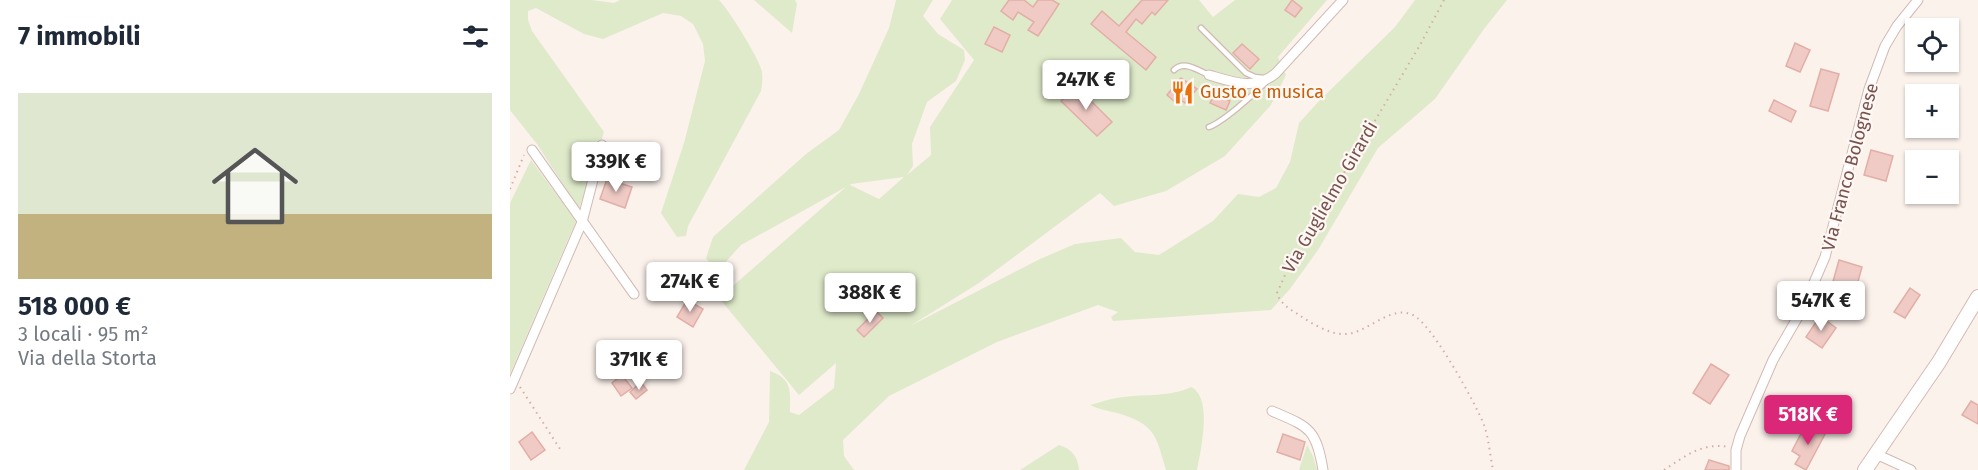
<!DOCTYPE html>
<html lang="it">
<meta charset="utf-8">
<style>
:root{--surface:#fff;--page:#f6f6f7;--text:#1f2937;--muted:#747a83;--accent:#db2777}
body{margin:0;font-family:"Fira Sans",sans-serif;background:var(--page);color:var(--text);height:100vh;display:flex;flex-direction:column;font-size:22px;white-space:nowrap}
*{box-sizing:border-box;margin:0}
p{font-size:20px;color:var(--muted)}
.icon{flex:none;width:33px;height:33px;fill:none;stroke:currentColor;stroke-width:2;stroke-linecap:round;stroke-linejoin:round}
.map{position:relative;flex:1;overflow:hidden}
.sheet{display:flex;flex-direction:column;background:var(--surface);width:510px}
.sheet>*{flex:none}
.fabs{position:absolute;left:1395px;top:18px;display:grid;gap:12px}
.fabs a{display:grid;place-items:center;width:54px;height:54px;border-radius:0px;background:var(--surface);box-shadow:0 2px 4px #0004;font-size:30px}
.price{position:absolute;translate:-50% -51px;padding:0 14px;border-radius:6px;background:#fff;color:#222;font-size:20px;line-height:39px;filter:drop-shadow(0 2px 3px #0008)}
.price::after{content:'';position:absolute;left:50%;top:36px;width:18px;height:14px;margin-left:-9px;background:inherit;clip-path:polygon(0 0,100% 0,50% 100%)}
.price.selected{background:var(--accent);color:#fff}
ul{padding:0;list-style:none}
li{display:grid;align-content:center;gap:12px;height:318px;padding:0 18px}
li span{display:grid;place-items:center;height:186px;border-radius:0px;color:#555}
li>.icon{margin-inline-start:auto}
span .icon{width:108px;height:108px;fill:#fffc;stroke-width:1}
li b{font-size:26px}
h2{display:flex;justify-content:space-between;align-items:center;height:72px;padding:0 18px;font-size:26px}
main{display:flex;flex:1;min-height:0}
.map>svg:first-child{display:block}
</style>
<main>
<section class="sheet">
<h2>7 immobili<svg class="icon" aria-label="filters" viewBox="0 0 24 24"><path d="M4 7h16M4 17h16"/><circle cx="9" cy="7" r="2"/><circle cx="15" cy="17" r="2"/></svg></h2>
<ul>
<li><span style="background:linear-gradient(#dfe7d0 65%,#c2b280 0)"><svg class="icon" aria-label="home" viewBox="0 0 24 24"><path d="M3 11l9-7 9 7M6 9v11h12V9"/></svg></span><div><b>518 000 €</b><p>3 locali · 95 m²</p><p>Via della Storta</p></div></li>
</ul>
</section>
<div class="map">
<svg width="1468" height="470" viewBox="0 0 1468 470">
<rect width="100%" height="100%" fill="#fcf2ec"/>
<g fill="#dfeaca" fill-rule="evenodd">
<path d="M0,0H82L104,3L110,0H209C219,10 250,60 252,72C253,79 252,85 251,91L178,226L176,236L167,237L151,213L174,143L195,61L193,44L183,24L171,16L153,13L93,39L74,34L26,8L18,11V20L22,31L94,132L69,209L27,144L0,110Z"/>
<polygon points="244,0 285,0 287,4 282,33"/>
<path d="M386,0H423L413,16L428,34L454,50L455,60L446,81L417,102L402,144L403,166L397,175L421,155L420,127L464,60L430,19L442,0H689L703,17L725,0H817L768,57L776,75L761,105L715,156L656,191L604,206L590,193L469,283L400,326L530,259L565,244L611,238L625,252L649,255L703,221L728,194L749,197L766,188L780,162L789,123L809,101L885,27L905,0H997L974,29L925,99L868,148L808,250L780,289L761,310L603,321L601,317L608,312L588,305L487,342L379,396L333,440L334,456L344,470H234L259,422L260,371C283,379 280,392 280,412L289,415L324,388L326,363L289,395L209,298L336,187L231,245L213,265L206,266L201,264L196,258L203,237L296,154L329,130L349,94L379,28ZM394,177L369,199L340,185L341,184Z"/>
<polygon points="21,160 66,221 0,374 0,203"/>
<path d="M681,387C703,397 691,451 687,470H656C646,435 645,424 607,413C598,411 588,409 580,405C591,402 602,398 614,397C636,394 660,397 681,387Z"/>
<path d="M549,445C562,449 568,457 569,470H510Z"/>
<polygon points="797,445 803,456 807,470 789,470"/>
</g>
<g fill="#f0cbc5" stroke="#e2aea6" stroke-width="1.5">
<polygon points="499,0 514,0 523,7 528,0 542,0 549,4 528,36 518,30 524,22 508,12 503,20 491,11"/>
<polygon points="632,0 658,0 645,15 642,12 632,24 626,19 616,32 646,57 636,70 581,24 592,11 609,26"/>
<polygon points="782,0 792,8 785,17 775,10"/>
<polygon points="484,27 500,35 492,52 475,44"/>
<polygon points="1285,43 1300,50 1290,72 1276,66"/>
<polygon points="732,44 749,59 740,69 723,53"/>
<polygon points="1311,69 1329,74 1318,111 1300,106"/>
<polygon points="671,78 687,89 675,103 668,98 665,102 657,95"/>
<polygon points="566,86 602,122 587,136 551,101"/>
<polygon points="705,94 720,101 716,110 700,103"/>
<polygon points="1264,100 1286,111 1281,122 1259,111"/>
<polygon points="1361,150 1383,156 1376,181 1354,175"/>
<polygon points="97,179 122,187 115,208 90,199"/>
<polygon points="1329,260 1352,267 1345,292 1322,285"/>
<polygon points="1400,288 1410,295 1395,318 1384,312"/>
<polygon points="177,300 193,309 183,327 167,317"/>
<polygon points="366,311 373,318 354,337 347,330"/>
<polygon points="1310,316 1326,328 1312,348 1296,337"/>
<polygon points="1201,364 1219,375 1200,404 1183,393"/>
<polygon points="112,375 122,388 111,396 102,383"/>
<polygon points="131,382 137,390 126,399 120,392"/>
<polygon points="1461,401 1468,405 1468,424 1452,415"/>
<polygon points="1296,424 1315,434 1296,470 1285,464 1290,456 1282,451"/>
<polygon points="22,432 35,450 21,460 9,442"/>
<polygon points="773,434 795,442 790,460 767,452"/>
<polygon points="1199,460 1219,466 1219,470 1195,470"/>
</g>
<g fill="none" stroke-linecap="round" stroke-linejoin="round">
<defs>
<g id="service">
<polyline points="691,28 736,73 745,77 753,78"/>
<path d="M664,70C674,60 687,70 699,75"/>
<path d="M699,127C713,122 743,95 755,83"/>
</g>
<g id="minor">
<path d="M699,75C723,82 745,91 766,73L833,0"/>
<polyline points="22,150 124,294"/>
<polyline points="0,389 72,222 92,145"/>
<path d="M762,411C799,427 806,428 813,470"/>
<polyline points="1366,454 1401,470"/>
<polyline points="1226,470 1226,450 1230,436 1263,360 1293,308 1315,257 1359,89 1375,46 1387,26 1408,0"/>
</g>
<polyline id="secondary" points="1355,470 1429,362 1468,297"/>
</defs>
<use href="#service" stroke="#d1bab4" stroke-width="7"/>
<use href="#minor" stroke="#d1bab4" stroke-width="11"/>
<use href="#secondary" stroke="#d5bab5" stroke-width="16"/>
<g stroke="#d5ada8" stroke-width="2" stroke-dasharray="1.5 4.5" stroke-linecap="butt">
<path d="M934,0L910,45L781,262L767,293C770,304 780,309 789,315C801,323 820,335 835,334C857,334 880,304 903,315C922,324 966,404 974,425C979,439 980,456 983,470"/>
<polyline points="0,189 14,155"/>
<polyline points="10,387 52,452"/>
<path d="M1154,470C1174,457 1192,442 1218,447"/>
</g>
<use href="#service" stroke="#fff" stroke-width="4.5"/>
<use href="#minor" stroke="#fff" stroke-width="9"/>
<use href="#secondary" stroke="#fff" stroke-width="14"/>
</g>
<defs>
<symbol id="restaurant-bare" viewBox="-9 -9 18 18"><path d="M-5-6h1v4h1v-4h1v4h1v-4h1v5L-1.5 .5V6h-2V.5L-5-1ZM5-6V6H3V1.5H1.5Q1.5-4 5-6Z" fill="#e8710a" stroke="#fef7f3" stroke-width="2.5" paint-order="stroke"/></symbol>
</defs>
<g fill-rule="evenodd">
<use href="#restaurant-bare" x="656" y="76" width="33" height="33"/>
</g>
<g text-anchor="middle" dominant-baseline="central" stroke-width="4.5" stroke-linejoin="round" paint-order="stroke">
<g font-size="18" fill="#c56008" stroke="#fef7f3" text-anchor="start">
<text x="690" y="92">Gusto e musica</text>
</g>
<g font-size="18" fill="#77534f" stroke="#fef7f3">
<text transform="translate(1340 167) rotate(-75)">Via Franco Bolognese</text>
<text transform="translate(820 197) rotate(-60)">Via Guglielmo Girardi</text>
</g>
</g>
</svg>
<div class="fabs">
<a><svg class="icon" aria-label="locate" viewBox="0 0 24 24"><circle cx="12" cy="12" r="6"/><path d="M12 2v4M12 18v4M2 12h4M18 12h4"/></svg></a>
<a>+</a>
<a>−</a>
</div>
<b class="price" style="left:576px;top:111px">247K €</b>
<b class="price" style="left:106px;top:193px">339K €</b>
<b class="price" style="left:180px;top:313px">274K €</b>
<b class="price" style="left:360px;top:324px">388K €</b>
<b class="price" style="left:1311px;top:332px">547K €</b>
<b class="price" style="left:129px;top:391px">371K €</b>
<b class="price selected" style="left:1298px;top:446px">518K €</b>
</div>
</main>
